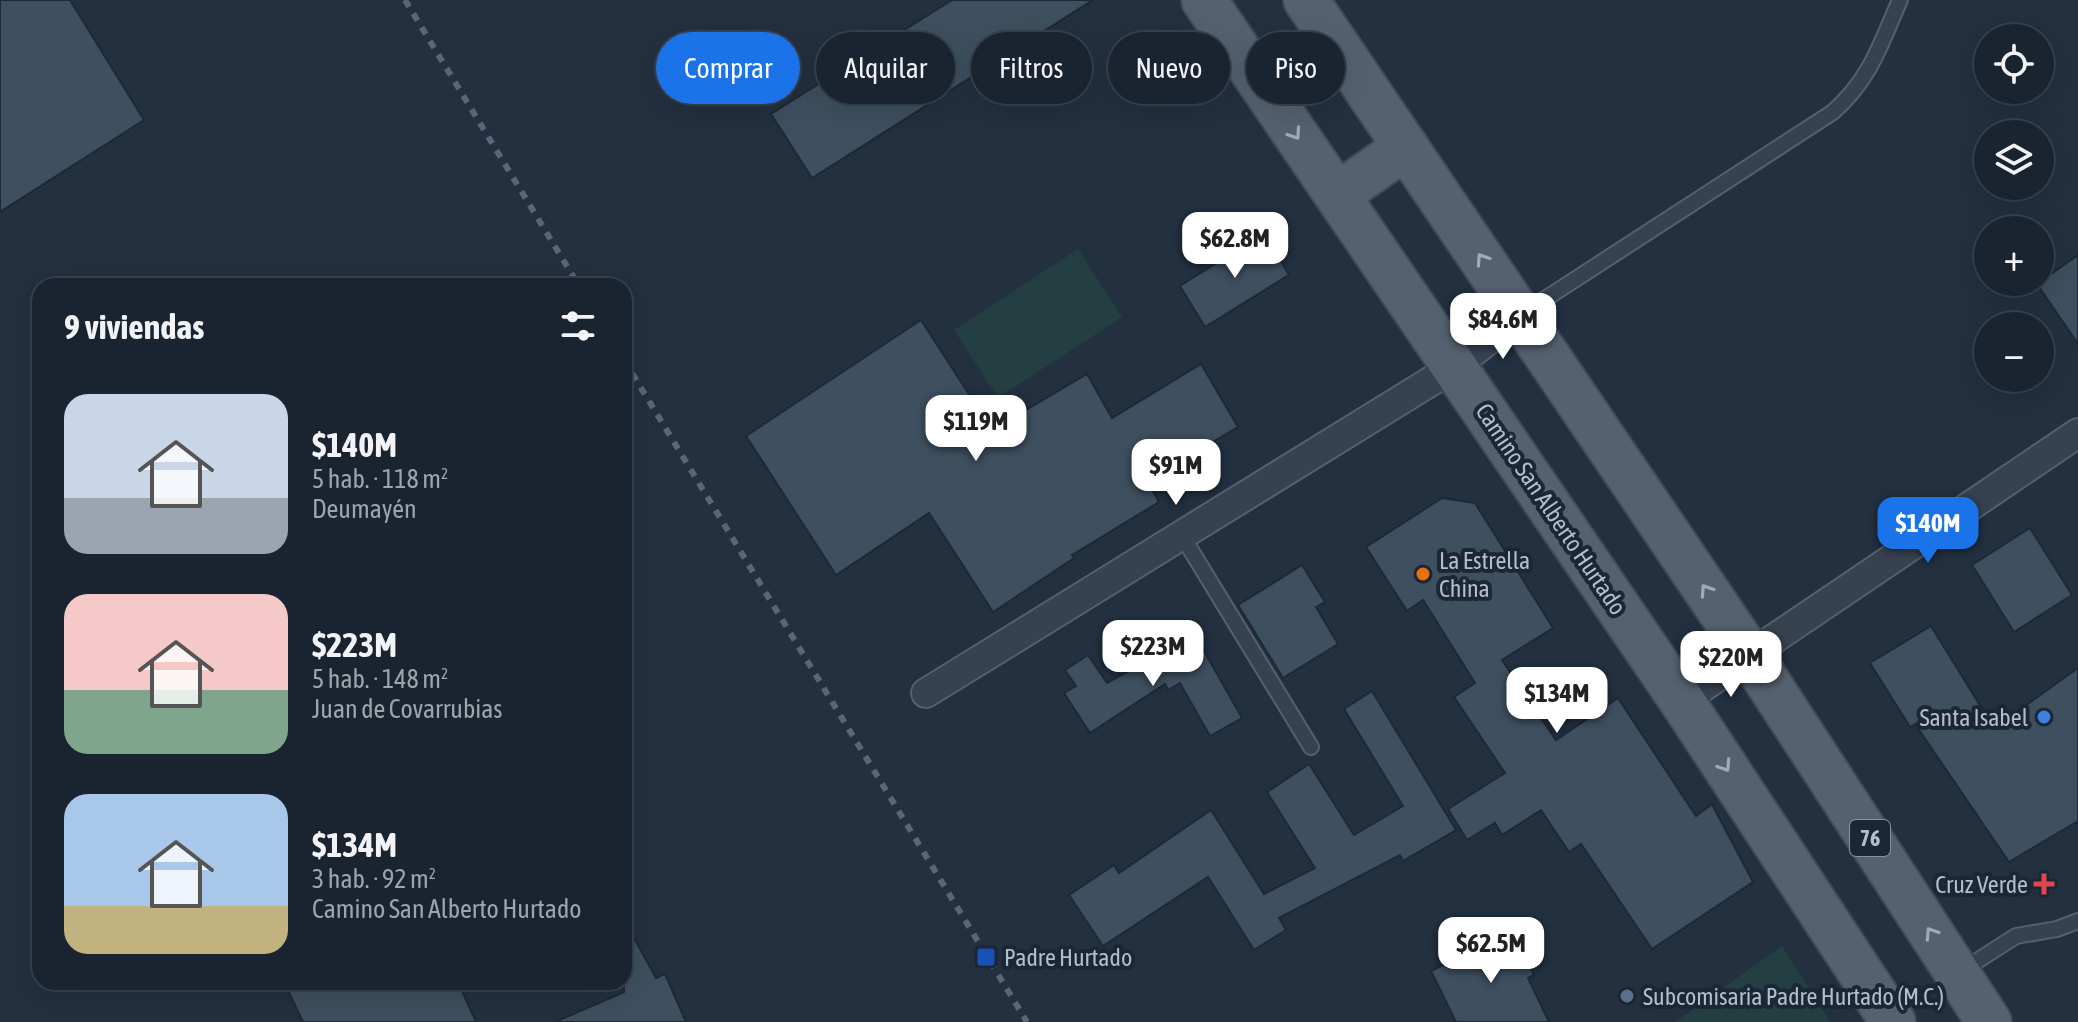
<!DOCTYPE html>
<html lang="es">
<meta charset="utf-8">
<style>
:root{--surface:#1a2430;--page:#232c38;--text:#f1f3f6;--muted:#9fa4ab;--line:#38414c;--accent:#1a73e8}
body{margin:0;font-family:"Asap Condensed",sans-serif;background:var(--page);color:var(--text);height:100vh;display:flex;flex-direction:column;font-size:30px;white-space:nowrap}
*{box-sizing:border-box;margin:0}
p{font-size:26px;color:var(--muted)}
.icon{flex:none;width:44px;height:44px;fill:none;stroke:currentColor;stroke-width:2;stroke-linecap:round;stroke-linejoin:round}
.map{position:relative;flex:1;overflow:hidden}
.drawer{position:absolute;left:32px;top:278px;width:600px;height:712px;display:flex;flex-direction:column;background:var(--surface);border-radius:24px;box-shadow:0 8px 32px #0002,0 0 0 2px var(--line)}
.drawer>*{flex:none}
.guide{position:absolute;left:656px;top:32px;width:760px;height:72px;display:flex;gap:16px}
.tools{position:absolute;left:1974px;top:24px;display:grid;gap:16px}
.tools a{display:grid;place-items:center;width:80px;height:80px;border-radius:50%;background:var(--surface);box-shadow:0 8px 32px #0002,0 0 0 2px var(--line);font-size:40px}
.price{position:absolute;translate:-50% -68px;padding:0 18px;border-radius:16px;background:#fff;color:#222;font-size:26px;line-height:52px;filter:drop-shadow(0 2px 4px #0008)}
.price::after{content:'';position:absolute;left:50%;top:48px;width:24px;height:18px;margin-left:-12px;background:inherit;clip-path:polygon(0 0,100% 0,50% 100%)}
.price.selected{background:var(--accent);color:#fff}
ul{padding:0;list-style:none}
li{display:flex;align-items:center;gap:24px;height:200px;padding:0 32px}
li span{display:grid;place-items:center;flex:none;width:224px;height:160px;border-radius:24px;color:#555}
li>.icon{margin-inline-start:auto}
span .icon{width:96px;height:96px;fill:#fffc;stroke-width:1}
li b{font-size:34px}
h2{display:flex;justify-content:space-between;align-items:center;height:96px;padding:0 32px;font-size:34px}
.tag{padding:0 28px;border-radius:36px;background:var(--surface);box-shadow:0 8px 32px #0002,0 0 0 2px var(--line);font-size:28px;line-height:72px}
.tag.selected{background:var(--accent);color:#fff}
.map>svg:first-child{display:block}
</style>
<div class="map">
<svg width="2078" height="1022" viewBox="0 0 2078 1022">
<rect width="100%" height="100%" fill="#223040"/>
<g fill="#243f41">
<polygon points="1078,249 1122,317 998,398 954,330"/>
<polygon points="1782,946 1830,1022 1675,1022"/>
</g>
<g fill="#3e4f5f" stroke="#1e2937" stroke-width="2">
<polygon points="0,0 70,0 144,120 0,212"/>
<polygon points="952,0 1093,0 812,178 771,114"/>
<polygon points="1264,233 1289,275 1205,327 1180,286"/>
<polygon points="2078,255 2078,344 2037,284"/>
<polygon points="921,320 992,430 1087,374 1112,418 1201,364 1238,427 1147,481 1159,502 1072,555 1074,558 993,612 929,513 836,575 746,436"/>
<polygon points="1442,498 1475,503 1553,628 1502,660 1556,740 1618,698 1696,816 1712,804 1753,882 1652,949 1581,844 1569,852 1541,810 1502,835 1495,823 1467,840 1448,809 1505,773 1454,697 1475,683 1423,600 1407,611 1366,547"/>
<polygon points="2030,528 2072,595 2014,632 1972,565"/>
<polygon points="1302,565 1325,602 1316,607 1338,644 1283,678 1238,605"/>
<polygon points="1931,626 1994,728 2078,668 2078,821 2009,862 1915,724 1910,727 1870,663"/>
<polygon points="1185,640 1199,642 1242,718 1210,736 1180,683 1168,690 1165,684 1090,733 1064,693 1076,686 1065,670 1088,655 1107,683"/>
<polygon points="1372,691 1456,830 1403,861 1400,855 1279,918 1286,930 1254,950 1208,877 1103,946 1069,895 1114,865 1119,873 1211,810 1264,894 1315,868 1267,792 1309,764 1354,835 1403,806 1344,709"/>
<polygon points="624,920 656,978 665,974 686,1022 555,1022 624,992"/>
<polygon points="1512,931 1534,975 1528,978 1549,1022 1456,1022 1431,971"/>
<polygon points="284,982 458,982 476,1022 303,1022"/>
</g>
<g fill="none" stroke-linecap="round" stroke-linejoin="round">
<defs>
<g id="lane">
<path d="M1525,312L1833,112C1871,78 1880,45 1900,0"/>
<polyline points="1181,534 1311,747"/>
<polyline points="1963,970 2016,936 2057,929 2078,921"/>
</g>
<g id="street">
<polyline points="926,693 1454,367 1520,315"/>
<polyline points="1682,701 2078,433"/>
</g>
<g id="primary">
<polyline points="1204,0 1682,701 1893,1022"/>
<polyline points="1306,0 1750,655 1989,1022"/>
<polyline points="1337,195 1406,147"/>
</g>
</defs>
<use href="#lane" stroke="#55606e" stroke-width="18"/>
<use href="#street" stroke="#55606e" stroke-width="32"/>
<use href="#primary" stroke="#404b59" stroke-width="48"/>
<use href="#lane" stroke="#374250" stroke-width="14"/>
<use href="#street" stroke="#374250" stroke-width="28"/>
<use href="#primary" stroke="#546170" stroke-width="44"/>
<g stroke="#586677" stroke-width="6" stroke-dasharray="8 8" stroke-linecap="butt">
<polyline points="405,0 579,286"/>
<polyline points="624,360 1027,1022"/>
</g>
</g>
<defs><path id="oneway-chevron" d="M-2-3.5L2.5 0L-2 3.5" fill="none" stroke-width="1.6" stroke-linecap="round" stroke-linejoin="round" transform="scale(2)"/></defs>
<g stroke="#a0abb9">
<use href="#oneway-chevron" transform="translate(1295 134) rotate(56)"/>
<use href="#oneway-chevron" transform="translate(1482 259) rotate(-124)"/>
<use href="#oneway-chevron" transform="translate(1706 590) rotate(-124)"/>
<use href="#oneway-chevron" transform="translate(1725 766) rotate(57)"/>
<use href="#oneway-chevron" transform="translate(1931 933) rotate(-123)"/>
</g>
<circle fill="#e8710a" stroke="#1c2735" stroke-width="3" cx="1423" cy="574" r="8"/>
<circle fill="#3f7fe0" stroke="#1c2735" stroke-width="3" cx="2044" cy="717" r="8"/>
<path fill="#e0444e" stroke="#1c2735" stroke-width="3" d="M2040 872h8v8h8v8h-8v8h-8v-8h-8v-8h8z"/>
<rect fill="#1a4fb4" stroke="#1c2735" stroke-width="3" x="976" y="947" width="20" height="20" rx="4"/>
<circle fill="#5c6f8a" stroke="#1c2735" stroke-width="3" cx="1627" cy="996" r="8"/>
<g text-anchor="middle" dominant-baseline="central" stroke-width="8" stroke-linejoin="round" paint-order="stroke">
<rect fill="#1c2735" stroke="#86909e" stroke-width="2" x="1850" y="820" width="40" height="36" rx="6"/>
<g font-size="22" font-weight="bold" fill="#b3bdcb">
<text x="1870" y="838">76</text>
</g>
<g font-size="24" fill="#b3bdcb" stroke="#1c2735">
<text transform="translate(1551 509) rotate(56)">Camino San Alberto Hurtado</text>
</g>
<g font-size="24" fill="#b3bdcb" stroke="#1c2735" text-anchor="start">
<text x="1439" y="560">La Estrella<tspan x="1439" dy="28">China</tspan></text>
<text x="2028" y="717" text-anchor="end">Santa Isabel</text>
<text x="2028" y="884" text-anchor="end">Cruz Verde</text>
<text x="1004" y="957">Padre Hurtado</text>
<text x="1643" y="996">Subcomisaria Padre Hurtado (M.C.)</text>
</g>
</g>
</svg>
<div class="tools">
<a><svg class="icon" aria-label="locate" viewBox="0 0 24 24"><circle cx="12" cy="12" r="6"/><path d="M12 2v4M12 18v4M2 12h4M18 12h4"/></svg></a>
<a><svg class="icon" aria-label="layers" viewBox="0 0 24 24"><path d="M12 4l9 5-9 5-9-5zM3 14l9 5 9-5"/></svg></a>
<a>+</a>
<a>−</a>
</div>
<b class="price" style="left:1235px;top:280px">$62.8M</b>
<b class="price" style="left:1503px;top:361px">$84.6M</b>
<b class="price" style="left:976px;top:463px">$119M</b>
<b class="price" style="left:1176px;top:507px">$91M</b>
<b class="price selected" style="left:1928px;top:565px">$140M</b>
<b class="price" style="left:1153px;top:688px">$223M</b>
<b class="price" style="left:1731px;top:699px">$220M</b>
<b class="price" style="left:1557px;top:735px">$134M</b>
<b class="price" style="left:1491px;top:985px">$62.5M</b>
<div class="guide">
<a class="tag selected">Comprar</a>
<a class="tag">Alquilar</a>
<a class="tag">Filtros</a>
<a class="tag">Nuevo</a>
<a class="tag">Piso</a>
</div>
<section class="drawer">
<h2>9 viviendas<svg class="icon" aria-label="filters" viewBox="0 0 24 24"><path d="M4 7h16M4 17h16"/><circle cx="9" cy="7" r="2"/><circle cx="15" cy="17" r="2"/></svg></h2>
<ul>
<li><span style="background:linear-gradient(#c9d6e8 65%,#9aa5b1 0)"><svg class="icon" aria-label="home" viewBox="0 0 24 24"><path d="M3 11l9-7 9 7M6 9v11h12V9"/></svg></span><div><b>$140M</b><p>5 hab. · 118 m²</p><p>Deumayén</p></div></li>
<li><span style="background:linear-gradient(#f6c9c9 60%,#7fa58c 0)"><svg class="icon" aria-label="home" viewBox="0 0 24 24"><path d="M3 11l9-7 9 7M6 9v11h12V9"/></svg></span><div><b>$223M</b><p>5 hab. · 148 m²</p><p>Juan de Covarrubias</p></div></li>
<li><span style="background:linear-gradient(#a9c7e8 70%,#c2b280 0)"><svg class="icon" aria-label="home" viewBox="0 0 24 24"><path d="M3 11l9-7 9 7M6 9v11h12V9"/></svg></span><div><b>$134M</b><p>3 hab. · 92 m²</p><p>Camino San Alberto Hurtado</p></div></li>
</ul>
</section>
</div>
